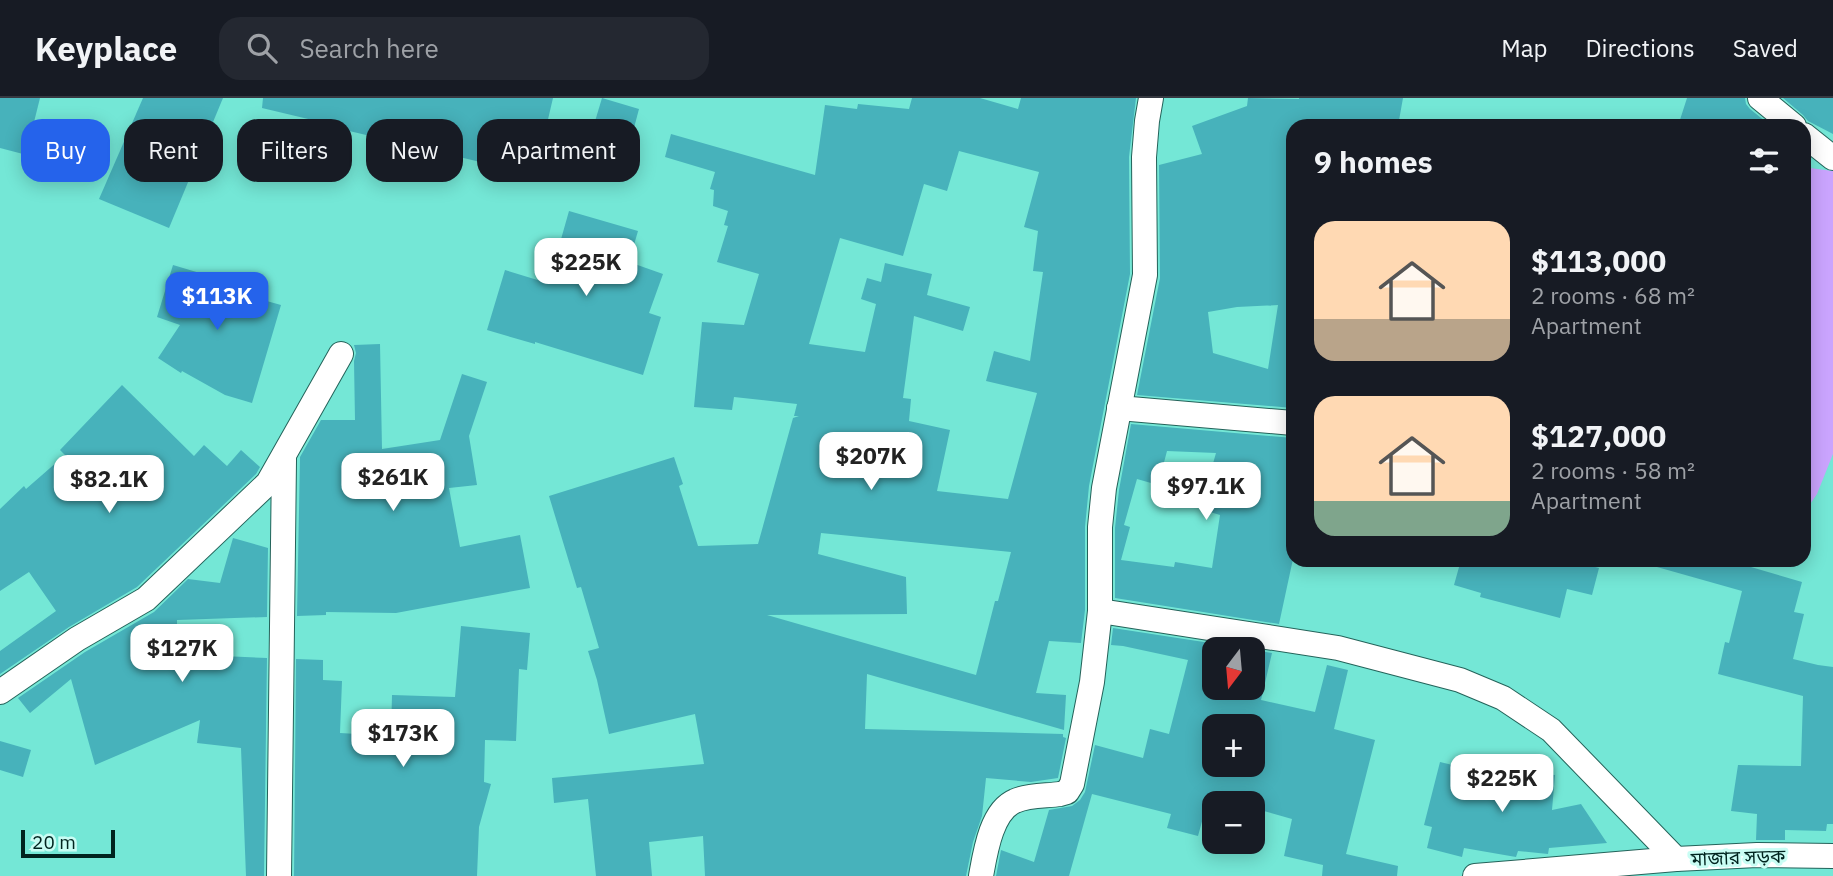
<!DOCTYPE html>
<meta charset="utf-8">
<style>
:root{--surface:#171b24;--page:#242831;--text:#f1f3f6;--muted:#9ea1a6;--line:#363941;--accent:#2563eb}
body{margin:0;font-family:"IBM Plex Sans","Noto Sans Bengali",sans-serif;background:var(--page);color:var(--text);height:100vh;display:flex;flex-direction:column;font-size:26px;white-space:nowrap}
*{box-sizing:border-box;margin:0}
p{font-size:23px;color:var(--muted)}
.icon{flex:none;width:38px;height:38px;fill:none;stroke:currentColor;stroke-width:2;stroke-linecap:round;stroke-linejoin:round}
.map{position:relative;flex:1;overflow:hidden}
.sheet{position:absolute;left:1286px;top:21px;width:525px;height:448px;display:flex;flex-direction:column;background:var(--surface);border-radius:21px;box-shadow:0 4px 18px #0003}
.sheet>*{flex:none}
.hud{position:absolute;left:21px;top:21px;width:665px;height:63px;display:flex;gap:14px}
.needle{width:46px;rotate:196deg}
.controls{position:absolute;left:1202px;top:539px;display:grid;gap:14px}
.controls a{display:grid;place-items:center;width:63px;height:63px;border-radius:14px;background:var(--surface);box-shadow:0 4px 18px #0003;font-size:35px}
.scale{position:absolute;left:21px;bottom:18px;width:94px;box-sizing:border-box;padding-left:7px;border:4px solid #00241f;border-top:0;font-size:19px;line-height:24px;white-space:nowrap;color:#00241f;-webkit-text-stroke:5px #c9fdf4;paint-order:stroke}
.price{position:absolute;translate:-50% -60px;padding:0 16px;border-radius:14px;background:#fff;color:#222;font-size:23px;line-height:46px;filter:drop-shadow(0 2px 4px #0008)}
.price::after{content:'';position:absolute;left:50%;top:42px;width:21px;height:16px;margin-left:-10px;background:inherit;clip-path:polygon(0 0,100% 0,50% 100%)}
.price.selected{background:var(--accent);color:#fff}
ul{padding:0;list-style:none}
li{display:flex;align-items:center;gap:21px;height:175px;padding:0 28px}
li span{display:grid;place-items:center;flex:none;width:196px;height:140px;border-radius:21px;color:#555}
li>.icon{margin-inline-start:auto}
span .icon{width:84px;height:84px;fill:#fffc;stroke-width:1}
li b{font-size:30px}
h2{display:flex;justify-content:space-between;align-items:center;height:84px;padding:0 28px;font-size:30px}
.chip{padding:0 24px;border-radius:21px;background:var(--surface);box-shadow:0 4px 18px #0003;font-size:24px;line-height:63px}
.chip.selected{background:var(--accent);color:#fff}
header{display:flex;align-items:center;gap:42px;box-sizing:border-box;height:98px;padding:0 35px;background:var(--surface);border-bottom:2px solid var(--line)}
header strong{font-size:33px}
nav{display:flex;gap:38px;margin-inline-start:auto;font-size:24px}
.search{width:490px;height:63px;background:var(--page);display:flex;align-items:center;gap:18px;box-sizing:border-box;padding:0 24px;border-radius:21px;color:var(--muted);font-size:26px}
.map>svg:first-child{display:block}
</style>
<header>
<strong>Keyplace</strong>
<div class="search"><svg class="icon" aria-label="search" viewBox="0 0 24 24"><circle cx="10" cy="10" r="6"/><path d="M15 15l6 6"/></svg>Search here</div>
<nav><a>Map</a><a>Directions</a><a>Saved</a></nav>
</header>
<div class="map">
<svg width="1833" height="778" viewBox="0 0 1833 778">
<rect width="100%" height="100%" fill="#74e7d6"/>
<polygon fill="#caa4fe" points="1810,70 1833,73 1833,356 1817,396 1804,415 1804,72"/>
<g fill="#47b2bb" fill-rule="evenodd">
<polygon points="0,0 40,0 33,28 53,33 46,62 0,50"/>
<polygon points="143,0 223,0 169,130 99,101"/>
<polygon points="263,0 553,0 535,77 345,32 346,30 262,10"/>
<polygon points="602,0 639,11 631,41 593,30"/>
<path d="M912,0H980L1018,11L1021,0H1136L1129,59L1130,176L1089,388L1085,429V512L1081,545L1049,543L1036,595L1066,597L1064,632L867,576L865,631L1063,636V639L1066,640L1058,680L1031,684L986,680L982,718L973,744L966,778H705L703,738L649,744L652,778H596L588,701L554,705L552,680L704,666L695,616L609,636L597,582L588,553L599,550L581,489L577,490L549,398L674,359L683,386L679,388L698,448L758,446L793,320L799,318H794L797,306L734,299L732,312L694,309L702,224L744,227L759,176L717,164L728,128L724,127L728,113L713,108L714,92L710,91L715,74L665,59L671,36L815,77L825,7L857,11L858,6L909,11ZM959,53L1039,74L1024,129L1038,133L1033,173L1043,174L1030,263L994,253L986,283L1037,295L1008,401L937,393L950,332L909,323L911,301L903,300L914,218L963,233L970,209L927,197L932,176L885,165L881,184L867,180L861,201L876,206L865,254L809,246L840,140L903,158L924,86L947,93ZM821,435L1011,454L998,503H995L976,577L767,517L907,516L906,479L818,456Z"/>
<path d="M1248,0L1299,1V0H1403L1398,28H1293V310L1137,297L1160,180L1159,67L1202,56L1192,28L1247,8ZM1278,207L1268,271L1213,255L1208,214L1237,209Z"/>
<polygon points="1687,0 1745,0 1746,6 1750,11 1771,28 1678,28"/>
<polygon points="1783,0 1833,0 1833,36 1808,23 1803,17"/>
<polygon points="569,113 638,133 629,164 663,176 649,215 661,219 643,277 535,244 535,246 487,232 505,172 544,184 549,172 552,173"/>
<polygon points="173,167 220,181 219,184 246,192 245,197 281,207 252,305 225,297 182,273 181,275 158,260 180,227 157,219"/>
<polygon points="380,246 382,351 440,342 462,276 487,284 469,338 477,387 449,390 460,449 520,437 530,490 396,515 326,514 326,517 297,518 300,359 321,322 355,322 354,263 356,255 354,247"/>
<polygon points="122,287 194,358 204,347 227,368 241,352 260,369 256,376 137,489 69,529 0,576 0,553 56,513 29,474 0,493 0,411 24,388 26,391 65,357 60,352"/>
<path d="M1131,326L1293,340V461L1279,526L1115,500V430L1119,392ZM1167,353L1216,355L1200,411L1220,417L1212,470L1175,464L1174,469L1121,462L1130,429L1124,427L1137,381L1158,387Z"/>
<polygon points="233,440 268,450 267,519 177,522 177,556 267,560 264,778 246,778 241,650 197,645 200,622 95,667 71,581 30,615 18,600 85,554 154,514 188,481 220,485"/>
<polygon points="1461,462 1569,462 1599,470 1592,497 1567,491 1560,520 1480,499 1481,495 1454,487"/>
<polygon points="1658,462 1727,462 1802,484 1794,514 1804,516 1793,561 1818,567 1833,569 1833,726 1827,726 1826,733 1785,732 1785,742 1756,742 1757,716 1731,713 1738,667 1801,668 1803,598 1718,576 1725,544 1729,545 1742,493 1657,469"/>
<polygon points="461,528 530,535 527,572 519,571 516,643 485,642 484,684 491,686 479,729 477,778 294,778 296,561 323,562 323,582 342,583 340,635 391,638 392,597 455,599"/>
<path d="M1113,530L1249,551H1214V590H1253V552L1272,555L1261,602L1315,614L1327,567L1348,572L1334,631L1375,642L1346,756L1398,768L1397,778H1322L1323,767L1284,758L1292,721L1253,710V705H1207L1198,738L1167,730L1171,716L1092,696L1069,778H996L1001,752L1034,764L1049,712L1072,708L1080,702L1085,694L1095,647L1143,660L1150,631L1169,636L1188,562L1123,548L1111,547ZM1214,628H1253V667H1214Z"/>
<polygon points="0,643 31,652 23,679 0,672"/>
<polygon points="1440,664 1486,675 1487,671 1555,677 1552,712 1581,706 1607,745 1549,750 1548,756 1518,753 1516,759 1464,750 1462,759 1427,750 1432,729 1424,727"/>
</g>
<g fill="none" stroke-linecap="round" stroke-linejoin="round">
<defs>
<g id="street">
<polyline points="1760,0 1794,28"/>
<polyline points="1804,37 1833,60"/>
<polyline points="1119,310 1293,325"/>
<polyline points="1100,513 1338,550 1460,582 1503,600 1551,632 1676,761"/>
<polyline points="0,594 77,541 146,501 268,385 341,256"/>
<polyline points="279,778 284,362"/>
<path d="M981,778C985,756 991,713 1015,703C1028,697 1046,698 1060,696L1067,694L1072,686L1092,584L1100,513V429L1104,390L1145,177L1144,59L1147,23L1151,0"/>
<polyline points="1475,778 1676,761 1757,757 1833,758"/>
</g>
</defs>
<use href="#street" stroke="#24635a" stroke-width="26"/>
<use href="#street" stroke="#fff" stroke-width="24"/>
</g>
<g text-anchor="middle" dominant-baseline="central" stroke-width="6" stroke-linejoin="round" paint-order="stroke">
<g font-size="19" fill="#00241f" stroke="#c9fdf4">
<text transform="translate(1738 759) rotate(-2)">মাজার সড়ক</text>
</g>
</g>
</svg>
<div class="controls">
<a><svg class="needle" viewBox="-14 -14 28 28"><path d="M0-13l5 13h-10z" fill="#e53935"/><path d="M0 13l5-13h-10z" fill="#9ea1a6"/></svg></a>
<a>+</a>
<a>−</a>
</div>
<div class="scale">20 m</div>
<b class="price" style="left:586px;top:200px">$225K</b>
<b class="price selected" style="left:217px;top:234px">$113K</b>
<b class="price" style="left:871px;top:394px">$207K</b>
<b class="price" style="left:393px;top:415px">$261K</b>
<b class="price" style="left:109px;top:417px">$82.1K</b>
<b class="price" style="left:1206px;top:424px">$97.1K</b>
<b class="price" style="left:182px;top:586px">$127K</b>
<b class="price" style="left:403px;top:671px">$173K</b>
<b class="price" style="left:1502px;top:716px">$225K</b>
<div class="hud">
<a class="chip selected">Buy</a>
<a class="chip">Rent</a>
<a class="chip">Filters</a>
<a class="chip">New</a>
<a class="chip">Apartment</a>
</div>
<section class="sheet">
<h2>9 homes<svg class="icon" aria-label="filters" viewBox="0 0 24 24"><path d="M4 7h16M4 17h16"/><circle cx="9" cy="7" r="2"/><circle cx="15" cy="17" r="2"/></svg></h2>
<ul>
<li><span style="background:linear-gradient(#ffd9b3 70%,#b9a48a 0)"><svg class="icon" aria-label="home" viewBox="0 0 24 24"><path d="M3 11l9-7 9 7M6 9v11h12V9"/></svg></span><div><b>$113,000</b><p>2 rooms · 68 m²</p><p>Apartment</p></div></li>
<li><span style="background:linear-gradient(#ffd9b3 75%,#7fa58c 0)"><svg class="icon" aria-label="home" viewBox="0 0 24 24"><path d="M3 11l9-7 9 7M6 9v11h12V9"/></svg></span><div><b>$127,000</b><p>2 rooms · 58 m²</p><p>Apartment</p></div></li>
</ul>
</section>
</div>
